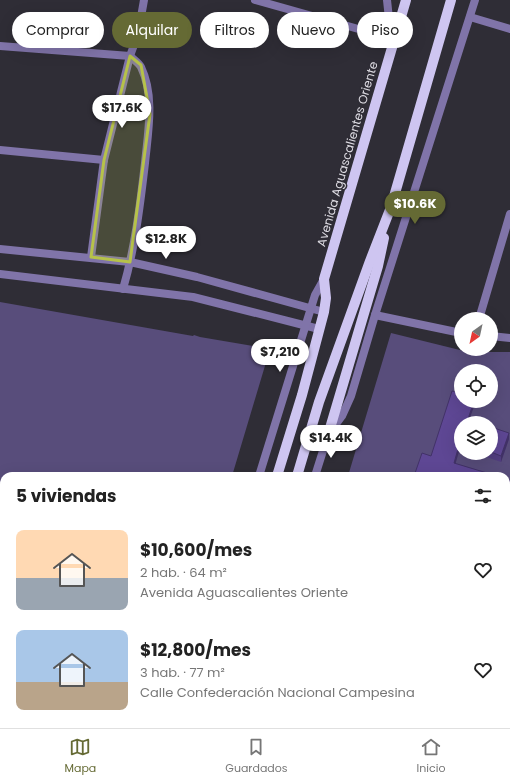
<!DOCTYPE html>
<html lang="es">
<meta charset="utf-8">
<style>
:root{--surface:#fff;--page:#f2f2f2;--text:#222;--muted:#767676;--line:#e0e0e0;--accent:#656a34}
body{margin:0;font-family:Poppins,sans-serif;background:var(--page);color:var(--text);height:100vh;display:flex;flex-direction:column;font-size:15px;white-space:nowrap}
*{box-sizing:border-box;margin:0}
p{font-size:13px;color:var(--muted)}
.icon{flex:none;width:22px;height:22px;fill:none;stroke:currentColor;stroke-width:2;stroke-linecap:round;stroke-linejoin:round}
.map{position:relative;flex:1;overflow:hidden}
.sheet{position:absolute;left:0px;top:472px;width:510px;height:256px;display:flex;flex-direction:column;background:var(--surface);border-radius:12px 12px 0 0;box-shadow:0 4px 16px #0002}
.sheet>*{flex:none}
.top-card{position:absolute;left:12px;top:12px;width:486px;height:36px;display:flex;gap:8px}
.needle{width:26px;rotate:213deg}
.controls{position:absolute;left:454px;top:312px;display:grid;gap:8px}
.controls a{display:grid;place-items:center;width:44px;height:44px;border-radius:50%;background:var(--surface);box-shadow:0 4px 16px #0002;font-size:20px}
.price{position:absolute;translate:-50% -34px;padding:0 9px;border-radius:14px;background:#fff;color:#222;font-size:13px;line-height:26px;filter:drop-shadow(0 1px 2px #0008)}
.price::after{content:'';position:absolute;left:50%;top:24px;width:12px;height:9px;margin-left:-6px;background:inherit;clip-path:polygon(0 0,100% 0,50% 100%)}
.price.current{background:var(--accent);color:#fff}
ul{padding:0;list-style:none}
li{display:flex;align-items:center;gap:12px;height:100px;padding:0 16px}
li span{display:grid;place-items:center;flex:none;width:112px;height:80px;border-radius:8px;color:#555}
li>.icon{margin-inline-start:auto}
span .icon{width:48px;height:48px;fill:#fffc;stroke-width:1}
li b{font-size:17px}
h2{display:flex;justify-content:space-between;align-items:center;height:48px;padding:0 16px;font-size:17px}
.tag{padding:0 14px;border-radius:18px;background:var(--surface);box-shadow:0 4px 16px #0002;font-size:14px;line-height:36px}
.tag.current{background:var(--accent);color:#fff}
.dock{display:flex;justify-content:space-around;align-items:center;height:56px;border-top:1px solid var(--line);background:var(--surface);font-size:11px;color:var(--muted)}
.dock a{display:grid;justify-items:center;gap:2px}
.dock .current{color:var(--accent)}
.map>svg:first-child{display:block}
</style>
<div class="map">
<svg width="510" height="728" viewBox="0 0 510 728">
<rect width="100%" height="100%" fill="#2f2d36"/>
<g fill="#584d7b" fill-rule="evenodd">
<polygon points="0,302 193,336 194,335 200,337 270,349 232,476 4,476 4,724 148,724 139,728 0,728"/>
<path d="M391,333L468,352H510V728H271L272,724H506V476H348ZM461,371H491V401H461ZM461,423H491V453H461Z"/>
</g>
<polygon fill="#846fc0" stroke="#9f90ca" points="506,696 510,699 510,728 379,728 368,724 506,724"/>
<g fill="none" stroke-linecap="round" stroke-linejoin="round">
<polyline stroke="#9f90ca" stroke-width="4.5" points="0,515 4,517"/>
<g stroke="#8074a9" stroke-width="8">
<polyline points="255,0 394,39"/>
<polyline points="470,17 510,29"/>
<path d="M0,46L130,56C133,59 139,63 141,67C155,96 148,132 145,163C140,206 135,248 123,289"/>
<polyline points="0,150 104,160"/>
<polyline points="91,257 104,160 130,56 138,34 144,0"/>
<polyline points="479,319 510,214"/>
</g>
<g stroke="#8074a9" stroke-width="8">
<polyline points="387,0 390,28 395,36"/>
<polyline points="0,249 130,262 197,277 324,312"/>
<polyline points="0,274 193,297 319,329"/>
<polyline points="375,315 461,333"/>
<polyline points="491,336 510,338"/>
<polyline points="259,476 315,295 324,279"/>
<polyline points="315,476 328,435 342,416 351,396 375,315 475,0"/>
<polyline points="185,724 186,728"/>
<polyline points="236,728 237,724"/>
</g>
<polyline stroke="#af9aef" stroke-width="8" points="179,728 181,725"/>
<g stroke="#cec5f1" stroke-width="10">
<polyline points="328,435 378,266 384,238"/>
<polyline points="277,476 302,395 324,312 326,298 324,279 406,0"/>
<polyline points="297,476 319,402 370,261 391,207 451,0"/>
<polyline points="199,728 200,724"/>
<polyline points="218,728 219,724"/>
</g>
</g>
<g fill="#513d7f">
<polygon points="491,427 509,439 501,462 475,453 491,453"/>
<polygon points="506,479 510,480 510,547 506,545 506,516 508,510 506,509"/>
</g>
<g fill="#423268">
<polygon points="474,401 475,401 475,404 468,423 468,419"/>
<polygon points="509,433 509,439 501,462 501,456"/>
<polygon points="460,442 460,448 454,469 454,463"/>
</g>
<g fill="#5e4794" stroke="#423268">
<polygon points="452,391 461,393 461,401 474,401 468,419 480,423 461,423 461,442 460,442 454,463 497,476 414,476 422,453 431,456"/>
<polygon points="491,427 509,433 501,456 491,452"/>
<polygon points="506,479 510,480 510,504 506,503"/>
<polygon points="510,505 510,541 506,539 506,516"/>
</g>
<path fill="#b6c249" fill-opacity="0.2" stroke="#b6c249" stroke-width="3" stroke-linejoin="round" d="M130,56L141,65L150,114L130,262L91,257L104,160Z"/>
<g text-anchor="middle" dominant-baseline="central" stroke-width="3" stroke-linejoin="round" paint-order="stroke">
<g font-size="12" fill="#dedce3" stroke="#2f2d36">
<text transform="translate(347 154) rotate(-74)">Avenida Aguascalientes Oriente</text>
</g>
</g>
</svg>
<div class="controls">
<a><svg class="needle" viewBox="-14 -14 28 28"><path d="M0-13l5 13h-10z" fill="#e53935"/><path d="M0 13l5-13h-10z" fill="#767676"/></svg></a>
<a><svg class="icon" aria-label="locate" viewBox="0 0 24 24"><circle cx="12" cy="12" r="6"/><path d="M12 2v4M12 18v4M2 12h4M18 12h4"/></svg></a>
<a><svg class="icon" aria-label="layers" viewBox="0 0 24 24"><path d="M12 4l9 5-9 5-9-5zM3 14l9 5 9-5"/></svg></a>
</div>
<b class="price" style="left:122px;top:129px">$17.6K</b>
<b class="price current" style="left:415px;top:225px">$10.6K</b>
<b class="price" style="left:166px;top:260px">$12.8K</b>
<b class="price" style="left:280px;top:373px">$7,210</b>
<b class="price" style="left:331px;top:459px">$14.4K</b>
<div class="top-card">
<a class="tag">Comprar</a>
<a class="tag current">Alquilar</a>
<a class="tag">Filtros</a>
<a class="tag">Nuevo</a>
<a class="tag">Piso</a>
</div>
<section class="sheet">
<h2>5 viviendas<svg class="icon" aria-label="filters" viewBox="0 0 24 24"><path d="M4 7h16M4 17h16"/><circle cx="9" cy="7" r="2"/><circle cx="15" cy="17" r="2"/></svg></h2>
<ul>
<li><span style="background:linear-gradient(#ffd9b3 60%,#9aa5b1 0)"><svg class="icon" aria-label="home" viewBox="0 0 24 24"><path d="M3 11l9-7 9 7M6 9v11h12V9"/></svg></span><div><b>$10,600/mes</b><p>2 hab. · 64 m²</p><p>Avenida Aguascalientes Oriente</p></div><svg class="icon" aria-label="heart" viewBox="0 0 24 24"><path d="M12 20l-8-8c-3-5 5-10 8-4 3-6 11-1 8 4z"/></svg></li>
<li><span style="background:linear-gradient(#a9c7e8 65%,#b9a48a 0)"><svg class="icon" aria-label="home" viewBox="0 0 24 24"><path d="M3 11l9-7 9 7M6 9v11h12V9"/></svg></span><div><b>$12,800/mes</b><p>3 hab. · 77 m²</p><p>Calle Confederación Nacional Campesina</p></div><svg class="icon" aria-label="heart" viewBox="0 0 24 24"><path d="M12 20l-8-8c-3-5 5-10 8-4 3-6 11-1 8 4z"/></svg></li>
</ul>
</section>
</div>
<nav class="dock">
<a class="current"><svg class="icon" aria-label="map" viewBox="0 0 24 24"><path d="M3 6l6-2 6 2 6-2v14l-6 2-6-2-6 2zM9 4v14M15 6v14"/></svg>Mapa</a>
<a><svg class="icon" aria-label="saved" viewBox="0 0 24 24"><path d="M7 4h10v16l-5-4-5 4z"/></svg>Guardados</a>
<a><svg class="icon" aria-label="home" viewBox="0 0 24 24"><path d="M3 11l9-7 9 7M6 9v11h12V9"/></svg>Inicio</a>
</nav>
